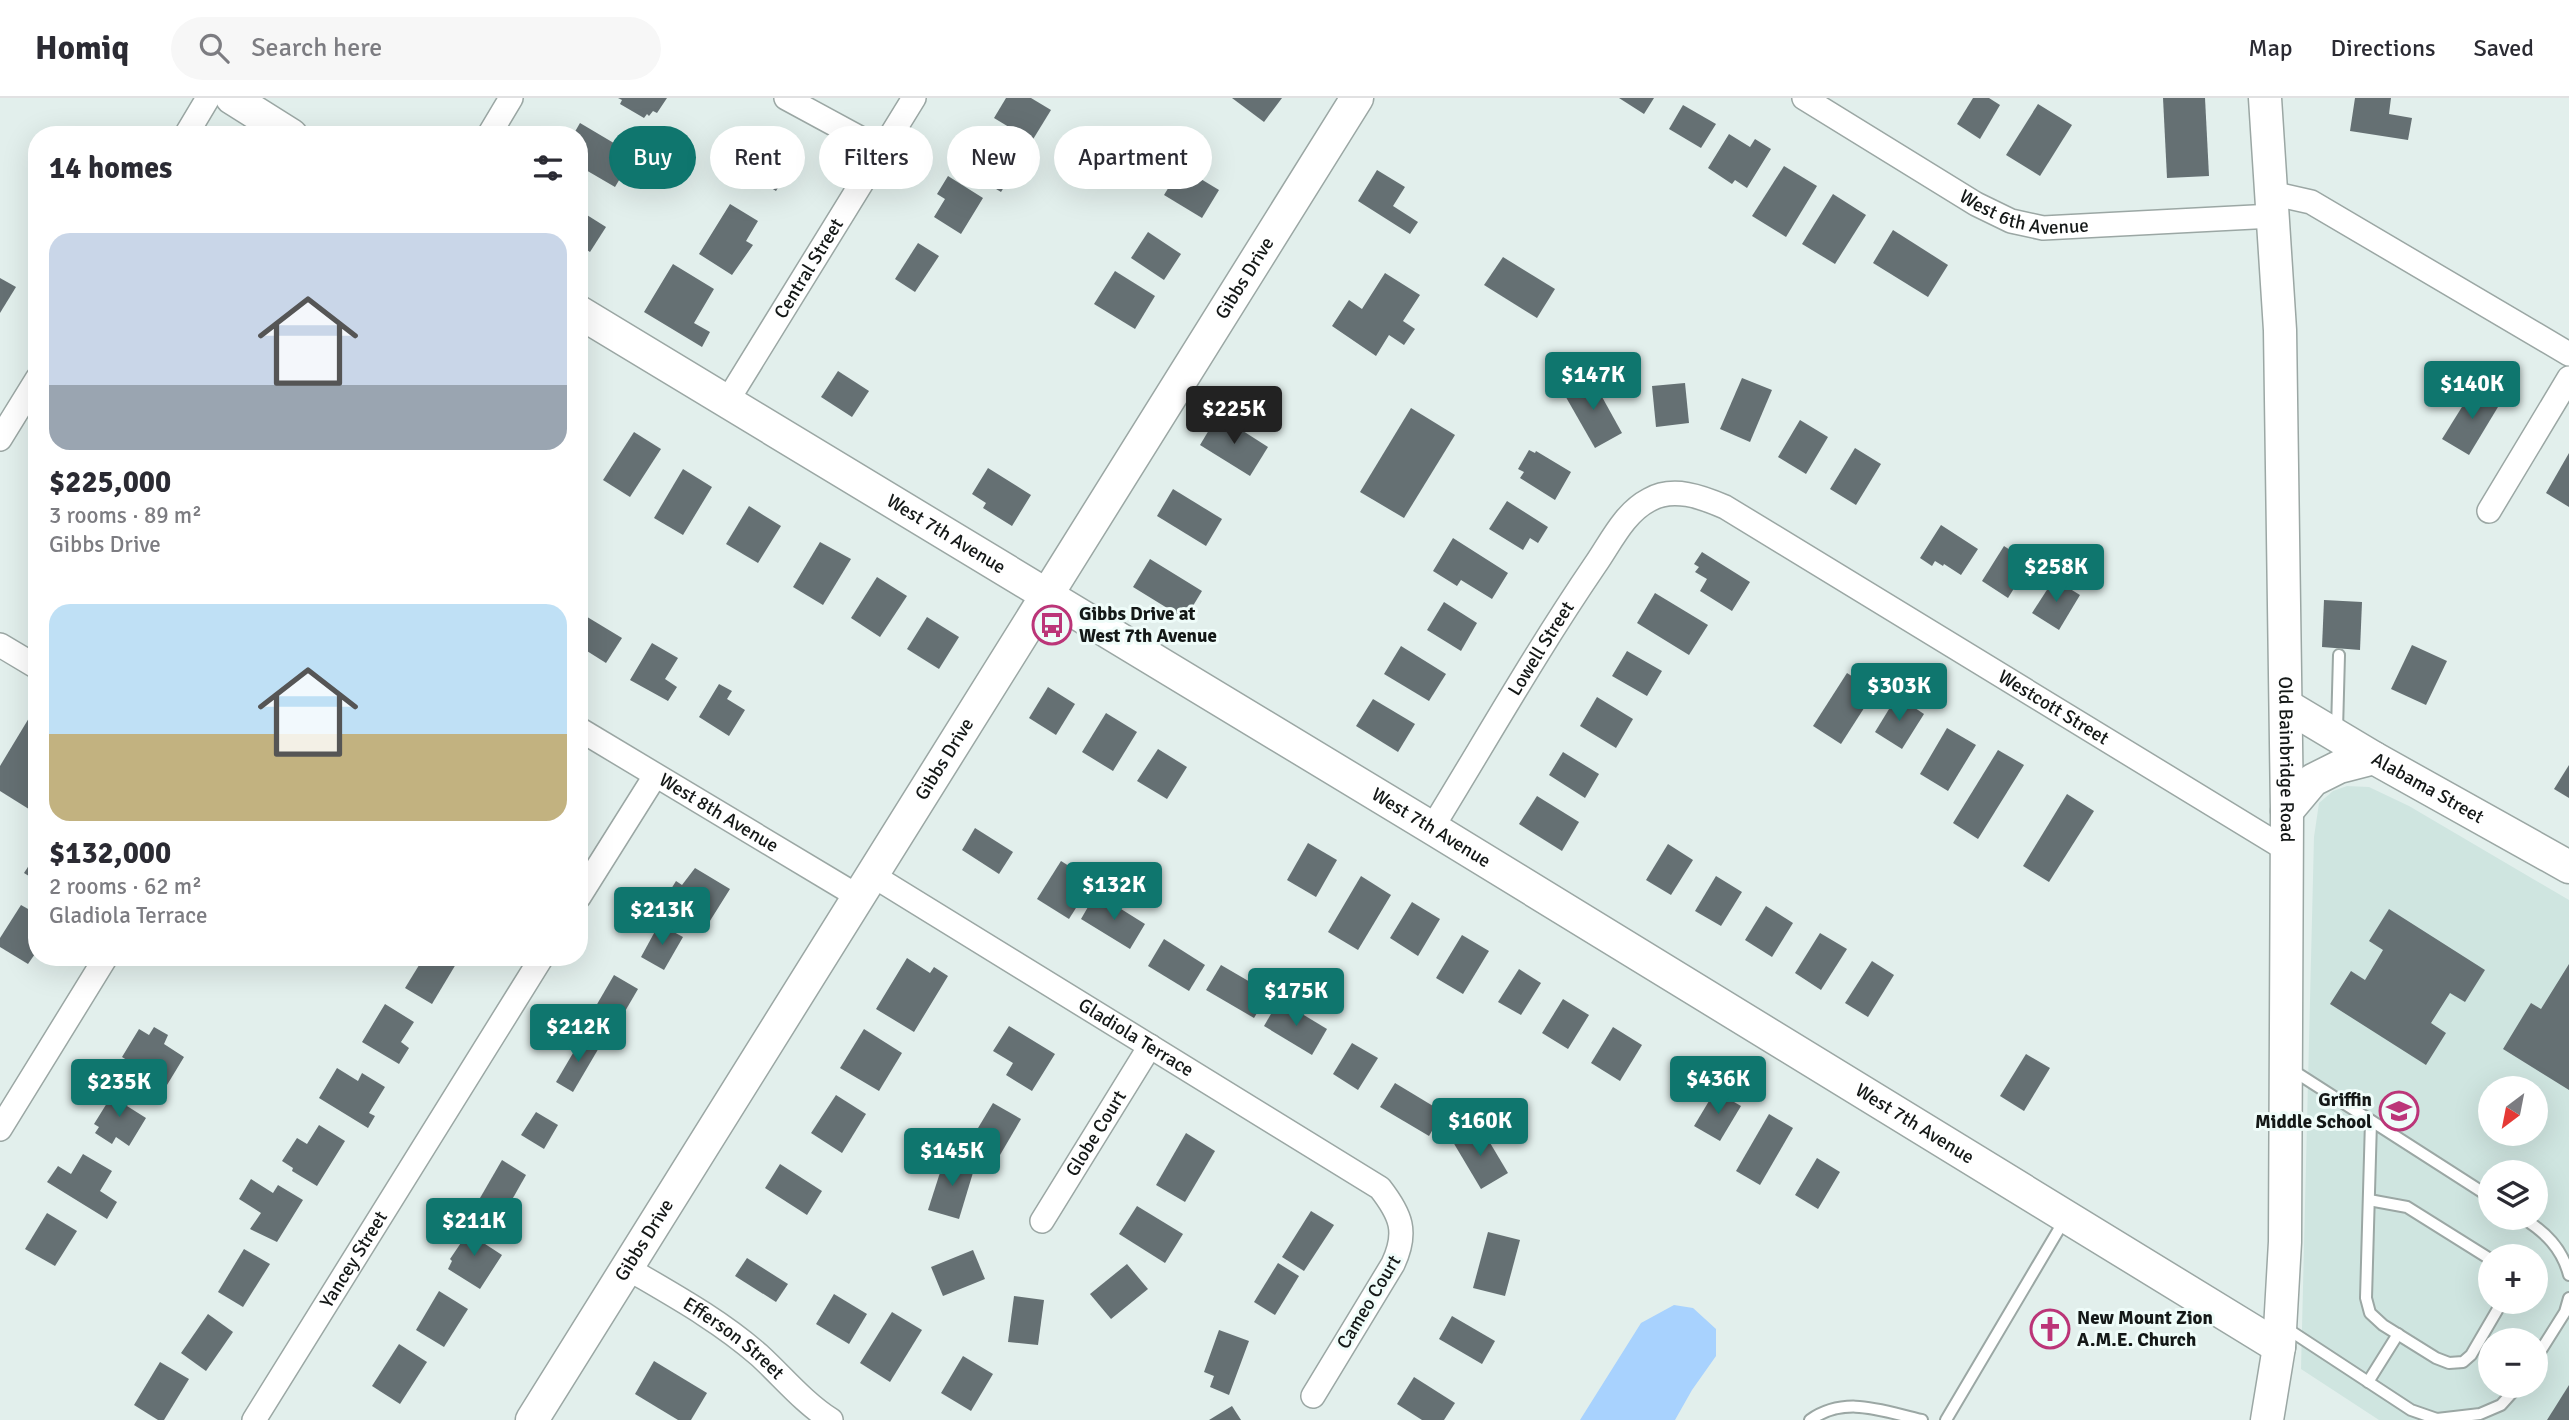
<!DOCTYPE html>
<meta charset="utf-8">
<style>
:root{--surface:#fff;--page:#f7f7f7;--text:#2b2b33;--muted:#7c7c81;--line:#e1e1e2;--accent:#0f766e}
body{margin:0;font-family:Signika,sans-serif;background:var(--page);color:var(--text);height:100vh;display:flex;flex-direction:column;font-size:26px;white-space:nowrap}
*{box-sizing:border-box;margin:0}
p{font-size:23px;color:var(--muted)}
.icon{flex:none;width:38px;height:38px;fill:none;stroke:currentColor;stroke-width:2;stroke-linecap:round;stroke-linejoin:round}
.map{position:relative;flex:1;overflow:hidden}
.sheet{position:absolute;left:28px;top:28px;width:560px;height:840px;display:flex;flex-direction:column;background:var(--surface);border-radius:28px;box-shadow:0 7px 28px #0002}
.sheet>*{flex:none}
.banner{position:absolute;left:609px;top:28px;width:665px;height:63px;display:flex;gap:14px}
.needle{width:46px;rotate:212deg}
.buttons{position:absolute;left:2478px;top:978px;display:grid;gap:14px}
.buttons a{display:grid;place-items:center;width:70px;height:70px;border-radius:50%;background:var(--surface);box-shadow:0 7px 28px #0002;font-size:35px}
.price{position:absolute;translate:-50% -60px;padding:0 16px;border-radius:7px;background:var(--accent);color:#fff;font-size:23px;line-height:46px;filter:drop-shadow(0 2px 4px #0008)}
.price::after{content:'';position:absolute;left:50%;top:42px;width:21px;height:16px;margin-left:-10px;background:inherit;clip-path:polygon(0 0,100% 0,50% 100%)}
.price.current{background:#222;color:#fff}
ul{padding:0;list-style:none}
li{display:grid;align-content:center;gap:14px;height:371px;padding:0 21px}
li span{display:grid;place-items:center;height:217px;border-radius:21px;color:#555}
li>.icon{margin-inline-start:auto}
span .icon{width:126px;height:126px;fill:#fffc;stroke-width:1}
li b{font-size:30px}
h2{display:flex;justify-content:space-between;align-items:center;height:84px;padding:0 21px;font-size:30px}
.pill{padding:0 24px;border-radius:32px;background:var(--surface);box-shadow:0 7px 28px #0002;font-size:24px;line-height:63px}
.pill.current{background:var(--accent);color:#fff}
header{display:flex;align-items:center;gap:42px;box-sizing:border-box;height:98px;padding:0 35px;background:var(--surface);border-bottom:2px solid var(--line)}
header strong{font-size:33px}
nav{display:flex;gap:38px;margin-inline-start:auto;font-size:24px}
.search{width:490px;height:63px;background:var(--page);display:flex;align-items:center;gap:18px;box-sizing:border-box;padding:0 24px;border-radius:38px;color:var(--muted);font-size:26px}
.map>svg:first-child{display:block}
</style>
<header>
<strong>Homiq</strong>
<div class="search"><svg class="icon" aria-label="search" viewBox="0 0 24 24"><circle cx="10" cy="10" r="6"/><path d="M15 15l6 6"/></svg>Search here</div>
<nav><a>Map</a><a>Directions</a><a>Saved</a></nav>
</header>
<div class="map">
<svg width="2569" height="1322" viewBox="0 0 2569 1322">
<rect width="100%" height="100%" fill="#e2efec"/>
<path fill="#cfe5e0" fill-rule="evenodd" d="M2347,688L2369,689L2409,708L2569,802V1322H2379L2301,1271L2314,739L2319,705L2333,693ZM2490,990H2536V1036H2490ZM2490,1074H2536V1120H2490ZM2490,1158H2536V1204H2490ZM2490,1242H2536V1288H2490Z"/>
<polygon fill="#a8d2fe" points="1674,1207 1693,1210 1716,1231 1716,1258 1692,1292 1675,1322 1580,1322 1641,1225"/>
<g fill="#657073">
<polygon points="618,0 667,0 657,15 653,13 649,18 647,16 644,20 620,6 622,2"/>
<polygon points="1006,0 1031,0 1051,12 1032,43 994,20"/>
<polygon points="1232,0 1282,0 1264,24"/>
<polygon points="1619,0 1654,0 1644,16"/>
<polygon points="1973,0 1989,0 2000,7 1980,41 1957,26"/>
<polygon points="2163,0 2205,0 2209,78 2167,80"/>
<polygon points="2355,0 2391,0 2389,16 2412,20 2408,42 2350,33"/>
<polygon points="2038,6 2072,27 2040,78 2006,57"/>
<polygon points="1683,7 1716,26 1701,50 1669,31"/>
<polygon points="580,25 634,57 615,89 579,68 579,37 573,37"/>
<polygon points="759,30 795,51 792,56 797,59 776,93 736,68"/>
<polygon points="1729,36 1750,49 1755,41 1771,51 1747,90 1735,82 1732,86 1708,70"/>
<polygon points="982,40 1020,63 1001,94 963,71"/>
<polygon points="1784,68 1817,88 1786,139 1752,118"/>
<polygon points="1181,69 1219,92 1202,120 1164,97"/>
<polygon points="1377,72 1405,89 1393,108 1418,124 1410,136 1358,103"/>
<polygon points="948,78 983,100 961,136 934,119 945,101 937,96"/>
<polygon points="1833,96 1866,117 1835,166 1802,146"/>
<polygon points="730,106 758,123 746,143 753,147 732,177 699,156"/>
<polygon points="579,112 606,129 590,154 579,147"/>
<polygon points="1893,132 1948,167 1928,199 1873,165"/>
<polygon points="1148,134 1181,156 1164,182 1131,160"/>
<polygon points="918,145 939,158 915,194 895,181"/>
<polygon points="1503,159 1555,191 1537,220 1484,187"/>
<polygon points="673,166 714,191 694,225 710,234 702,249 644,214"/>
<polygon points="1115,173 1155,198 1135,231 1094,206"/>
<polygon points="1385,175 1420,197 1403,223 1415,231 1404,247 1389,237 1376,258 1332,228 1349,202 1362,211"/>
<polygon points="0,180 16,189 0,215"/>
<polygon points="838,273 869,293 852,319 821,299"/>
<polygon points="1591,279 1622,335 1595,350 1563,294"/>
<polygon points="1742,280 1772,292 1750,344 1720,331"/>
<polygon points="1685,285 1689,325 1656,329 1652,288"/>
<polygon points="2475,288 2501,304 2469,357 2442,341"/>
<polygon points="1411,310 1455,337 1404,420 1360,394"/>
<polygon points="1218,317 1268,349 1250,378 1200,347"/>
<polygon points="1800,322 1828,339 1806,376 1778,359"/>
<polygon points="634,334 661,351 630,399 603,382"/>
<polygon points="1855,350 1881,366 1856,407 1830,391"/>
<polygon points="1529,352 1535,355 1536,353 1571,374 1555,402 1520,380 1524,374 1518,371"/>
<polygon points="2569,355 2569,409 2546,395"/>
<polygon points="988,370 1031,397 1012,428 983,410 986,405 972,396"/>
<polygon points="683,371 712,389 683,437 654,420"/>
<polygon points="1173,391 1222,421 1206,448 1157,418"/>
<polygon points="1507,403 1548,429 1538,445 1530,440 1523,452 1489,431"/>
<polygon points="749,408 781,428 758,465 726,446"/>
<polygon points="1941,427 1978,451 1961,477 1944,466 1943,468 1935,463 1932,468 1920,460"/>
<polygon points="1453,440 1508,475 1492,501 1461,482 1457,488 1433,473"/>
<polygon points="820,444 851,461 823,507 793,489"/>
<polygon points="2004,448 2030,465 2008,500 1982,483"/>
<polygon points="1702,454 1750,484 1732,513 1700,493 1707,481 1695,474 1699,469 1694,466"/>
<polygon points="1150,461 1202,493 1185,521 1133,489"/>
<polygon points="877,479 907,498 880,539 851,520"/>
<polygon points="2054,481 2080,497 2059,532 2032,515"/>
<polygon points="1655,495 1708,527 1689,557 1637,525"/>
<polygon points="2324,502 2362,504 2360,552 2322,549"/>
<polygon points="1444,504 1477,525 1461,553 1427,532"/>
<polygon points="579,514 622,540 606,565 579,548"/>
<polygon points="927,519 959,539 939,571 907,551"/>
<polygon points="652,545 678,560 665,581 677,589 668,603 630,582"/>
<polygon points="2412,547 2447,563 2426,607 2391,591"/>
<polygon points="1401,548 1446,576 1429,603 1384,576"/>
<polygon points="1627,553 1662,573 1647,598 1612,578"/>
<polygon points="1847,575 1875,593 1841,646 1813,628"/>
<polygon points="719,586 732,593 727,601 745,612 729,638 699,619"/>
<polygon points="1048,589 1075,606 1056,637 1029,620"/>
<polygon points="1897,598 1924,616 1902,651 1875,634"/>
<polygon points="1597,599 1633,621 1616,650 1580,628"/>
<polygon points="1373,601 1415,626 1398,654 1356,628"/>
<polygon points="1106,615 1137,634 1113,673 1082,654"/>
<polygon points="29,620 37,624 37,705 32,713 0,693 0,668"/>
<polygon points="1947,630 1976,647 1948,693 1920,676"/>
<polygon points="1158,651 1187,669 1167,701 1137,683"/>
<polygon points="1998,652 2024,667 1978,741 1953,725"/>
<polygon points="1563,654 1599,676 1585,700 1549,677"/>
<polygon points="2569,667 2569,700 2554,691"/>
<polygon points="2067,696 2094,713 2049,784 2023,768"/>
<polygon points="1537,698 1579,724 1562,753 1519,726"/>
<polygon points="975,730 1013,754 999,776 962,752"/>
<polygon points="1308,745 1337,762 1316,799 1287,782"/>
<polygon points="1668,746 1693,762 1671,797 1646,782"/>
<polygon points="37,755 37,783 24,775"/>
<polygon points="1061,763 1093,783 1069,821 1037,801"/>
<polygon points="695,770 730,791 708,826 692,816 689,821 675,812 677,808 672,804 674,800 668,796 676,783 682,787"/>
<polygon points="1361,778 1391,797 1358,852 1328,834"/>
<polygon points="1716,778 1742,794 1721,828 1695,813"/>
<polygon points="1105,801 1145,826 1130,851 1081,821 1092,802 1101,807"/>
<polygon points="1412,804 1440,821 1418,858 1390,840"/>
<polygon points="21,807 37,816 37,853 28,866 0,849 0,840"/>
<polygon points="1766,808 1793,825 1772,859 1745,842"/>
<polygon points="2389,811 2485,872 2465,904 2450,895 2431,925 2446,935 2426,967 2330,906 2351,873 2365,882 2383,852 2369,843"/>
<polygon points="659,826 683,839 664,872 641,859"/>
<polygon points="1820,835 1847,851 1821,892 1795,875"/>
<polygon points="1462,837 1489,853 1463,896 1436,880"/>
<polygon points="1164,841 1205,867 1189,893 1148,868"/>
<polygon points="424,859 459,861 432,906 405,890"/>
<polygon points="907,860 930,875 934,869 948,878 914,934 876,911"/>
<polygon points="1872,863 1894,877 1868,919 1845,905"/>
<polygon points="2569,866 2569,992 2503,951 2531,905 2541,911"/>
<polygon points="1221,867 1269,895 1254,920 1206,892"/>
<polygon points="1519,871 1541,885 1521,917 1498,904"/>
<polygon points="614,877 638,891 613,934 589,920"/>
<polygon points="1563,901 1589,917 1568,951 1542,935"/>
<polygon points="1279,902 1327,931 1312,957 1264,928"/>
<polygon points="385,906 414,924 401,944 409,950 399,966 362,944"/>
<polygon points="1009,928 1055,956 1032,993 1006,977 1013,965 993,953"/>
<polygon points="154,929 168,937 164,946 184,959 167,987 122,959 139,931 149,937"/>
<polygon points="1613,929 1642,947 1620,983 1591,965"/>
<polygon points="864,931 902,955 879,993 840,970"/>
<polygon points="583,938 600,948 573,994 556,984"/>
<polygon points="1352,945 1378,960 1358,992 1333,976"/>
<polygon points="2026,956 2050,970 2024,1013 2000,998"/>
<polygon points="337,970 358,983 362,975 385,989 369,1015 375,1018 368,1030 319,1000"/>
<polygon points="1395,985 1443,1014 1429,1038 1380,1009"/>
<polygon points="117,989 132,999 127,1008 146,1020 129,1048 116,1039 112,1046 95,1035 99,1029 94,1026"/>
<polygon points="1715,993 1741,1008 1720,1043 1694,1028"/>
<polygon points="836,997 866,1016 842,1055 811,1035"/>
<polygon points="993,1005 1021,1021 1000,1057 972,1040"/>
<polygon points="536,1014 558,1027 544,1051 521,1037"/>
<polygon points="1769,1016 1793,1030 1760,1087 1736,1073"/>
<polygon points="319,1027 345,1043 317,1088 292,1073 293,1070 282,1063 297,1040 307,1046"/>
<polygon points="1480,1028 1508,1075 1481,1091 1453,1044"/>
<polygon points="1186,1035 1215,1053 1185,1104 1156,1087"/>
<polygon points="83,1056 112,1073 100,1093 117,1104 107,1121 47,1084 58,1068 71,1076"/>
<polygon points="945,1059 975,1068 959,1121 928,1112"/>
<polygon points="1817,1060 1840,1074 1818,1111 1795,1097"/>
<polygon points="502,1062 526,1077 505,1114 480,1100"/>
<polygon points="780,1066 822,1093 807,1117 765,1090"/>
<polygon points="251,1081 273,1095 278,1087 303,1102 277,1144 250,1131 261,1115 239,1101"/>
<polygon points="1137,1108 1183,1136 1165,1165 1119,1136"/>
<polygon points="1311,1113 1334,1127 1304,1173 1282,1159"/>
<polygon points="47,1115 77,1133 55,1168 25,1151"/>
<polygon points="473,1127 487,1136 482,1144 502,1157 480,1191 448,1171 452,1163 450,1161"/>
<polygon points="1488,1134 1520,1142 1505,1198 1473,1190"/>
<polygon points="244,1151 270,1166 243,1209 218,1194"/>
<polygon points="973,1152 985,1181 943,1198 931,1169"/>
<polygon points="747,1160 788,1186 776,1204 735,1178"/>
<polygon points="1278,1165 1299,1178 1275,1217 1254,1204"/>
<polygon points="1127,1166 1148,1191 1111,1221 1090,1196"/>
<polygon points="439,1193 468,1211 444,1249 416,1232"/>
<polygon points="834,1196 867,1216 849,1246 816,1226"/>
<polygon points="1014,1198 1044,1202 1038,1247 1008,1244"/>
<polygon points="892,1214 922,1232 890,1284 860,1265"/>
<polygon points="208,1216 233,1234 206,1273 181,1255"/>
<polygon points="1452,1218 1495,1243 1482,1266 1439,1241"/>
<polygon points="1219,1232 1249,1243 1229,1297 1210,1289 1214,1278 1204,1274"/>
<polygon points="399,1246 427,1264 400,1306 372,1288"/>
<polygon points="963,1258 993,1276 971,1313 941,1295"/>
<polygon points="654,1263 707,1295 691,1322 678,1322 635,1296"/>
<polygon points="160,1264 189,1281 164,1322 158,1322 134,1307"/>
<polygon points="1414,1279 1455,1305 1444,1322 1422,1322 1397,1306"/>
<polygon points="2569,1287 2569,1322 2547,1322"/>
<polygon points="1232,1308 1241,1322 1209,1322"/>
</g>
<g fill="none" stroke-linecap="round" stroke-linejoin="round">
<defs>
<g id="lane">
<polyline points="2337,632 2339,557"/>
<polyline points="2289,970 2490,1099"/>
<polyline points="2371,1023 2366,1200 2370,1215 2383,1227 2436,1260 2449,1265 2463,1264 2471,1257 2502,1204"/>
<polyline points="2369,1102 2407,1109 2490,1161"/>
<path d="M2523,1120C2545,1134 2562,1150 2569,1177"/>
<polyline points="2286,1230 2411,1312 2437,1321 2480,1316 2501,1307 2518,1288"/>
<polyline points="2536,1260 2565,1214 2569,1200"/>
<polyline points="2368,1284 2398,1236"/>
<path d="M1810,1322C1846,1297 1882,1313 1922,1322"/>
<polyline points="1946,1322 2065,1121"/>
</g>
<g id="street">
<polyline points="786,0 882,52"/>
<path id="s1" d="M1804,0L1976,106L2011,123L2043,130L2273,118"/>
<polyline points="186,37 208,0"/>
<polyline points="489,37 511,0"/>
<polyline points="2271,95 2311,104 2569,256"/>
<path id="s2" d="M726,305L914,0"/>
<polyline points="0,341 37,281"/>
<polyline points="2489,413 2569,280"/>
<polyline points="0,547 37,569"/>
<path id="s3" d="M579,631L859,799"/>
<path id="s4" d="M1432,730C1486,642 1537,552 1595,467C1611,444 1624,415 1649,402C1673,388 1702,399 1725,409L2287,752"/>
<path id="s5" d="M872,777L1380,1090C1401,1117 1408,1134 1393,1166L1313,1298"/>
<polyline points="579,799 655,678"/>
<polyline points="0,1031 106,859"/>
<path id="s6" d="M1042,1123L1150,948"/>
<path id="s7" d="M627,1170C673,1197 719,1222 759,1257C783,1279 803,1304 831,1322"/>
<path id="s8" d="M254,1322L542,859"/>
</g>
<g id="secondary">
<polyline points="232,0 291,37"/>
<path id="s9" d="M2265,0L2280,232L2287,713L2285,1144L2279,1249L2267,1322"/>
<path id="s10" d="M579,214L1432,730L2279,1249"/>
<path id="s11" d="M2287,608L2374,660L2569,769"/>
<polyline points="2287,713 2313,682 2339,669 2374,660"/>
<path id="s12" d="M532,1322L1357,0"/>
</g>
</defs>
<use href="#lane" stroke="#9ba7a4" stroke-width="14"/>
<use href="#street" stroke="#9ba7a4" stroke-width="26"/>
<use href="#secondary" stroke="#9ba7a4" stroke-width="35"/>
<use href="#lane" stroke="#fff" stroke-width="10"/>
<use href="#street" stroke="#fff" stroke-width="23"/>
<use href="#secondary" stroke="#fff" stroke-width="32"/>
</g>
<defs>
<symbol id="bus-ring" viewBox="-11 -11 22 22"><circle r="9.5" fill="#effcf9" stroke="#bb3578" stroke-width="1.5"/><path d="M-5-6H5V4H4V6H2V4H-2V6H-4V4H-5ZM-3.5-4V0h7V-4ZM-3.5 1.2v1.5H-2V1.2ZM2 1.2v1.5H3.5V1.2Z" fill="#bb3578"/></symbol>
<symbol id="school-ring" viewBox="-11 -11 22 22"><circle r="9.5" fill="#effcf9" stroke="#bb3578" stroke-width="1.5"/><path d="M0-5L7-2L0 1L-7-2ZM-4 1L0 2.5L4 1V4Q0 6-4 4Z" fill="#bb3578"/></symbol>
<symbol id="church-ring" viewBox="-11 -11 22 22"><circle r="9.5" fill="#effcf9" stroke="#bb3578" stroke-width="1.5"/><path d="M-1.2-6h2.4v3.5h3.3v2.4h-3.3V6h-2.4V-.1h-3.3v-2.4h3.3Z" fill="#bb3578"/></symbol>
</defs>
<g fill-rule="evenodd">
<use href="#bus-ring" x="1030" y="505" width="44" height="44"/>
<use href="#school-ring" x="2377" y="991" width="44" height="44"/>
<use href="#church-ring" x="2028" y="1209" width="44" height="44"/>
</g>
<g text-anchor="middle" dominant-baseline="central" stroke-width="6" stroke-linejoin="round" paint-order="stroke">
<g font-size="19" fill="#141817" stroke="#effcf9">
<text stroke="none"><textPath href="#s1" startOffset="252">West 6th Avenue</textPath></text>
<text stroke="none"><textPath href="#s2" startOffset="158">Central Street</textPath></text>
<text stroke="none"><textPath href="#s12" startOffset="1346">Gibbs Drive</textPath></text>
<text stroke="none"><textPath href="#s10" startOffset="429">West 7th Avenue</textPath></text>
<text stroke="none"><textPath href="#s4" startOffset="210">Lowell Street</textPath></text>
<text stroke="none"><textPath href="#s4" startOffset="859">Westcott Street</textPath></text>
<text stroke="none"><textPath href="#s12" startOffset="779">Gibbs Drive</textPath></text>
<text stroke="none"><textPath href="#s9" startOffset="662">Old Bainbridge Road</textPath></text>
<text stroke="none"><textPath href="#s11" startOffset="163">Alabama Street</textPath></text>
<text stroke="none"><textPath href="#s3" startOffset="163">West 8th Avenue</textPath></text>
<text stroke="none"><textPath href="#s10" startOffset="996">West 7th Avenue</textPath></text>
<text stroke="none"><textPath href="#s5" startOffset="310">Gladiola Terrace</textPath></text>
<text stroke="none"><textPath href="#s10" startOffset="1563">West 7th Avenue</textPath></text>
<text stroke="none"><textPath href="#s6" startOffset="103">Globe Court</textPath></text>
<text stroke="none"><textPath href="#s12" startOffset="212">Gibbs Drive</textPath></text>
<text stroke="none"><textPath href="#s8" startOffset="189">Yancey Street</textPath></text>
<text transform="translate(1369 1204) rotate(-59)">Cameo Court</text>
<text stroke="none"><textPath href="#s7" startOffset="128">Efferson Street</textPath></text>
</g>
<g font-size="19" font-weight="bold" fill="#141817" stroke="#effcf9" text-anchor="start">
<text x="1079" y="516">Gibbs Drive at<tspan x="1079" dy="22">West 7th Avenue</tspan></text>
<text x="2372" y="1002" text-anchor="end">Griffin<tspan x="2372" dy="22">Middle School</tspan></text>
<text x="2077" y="1220">New Mount Zion<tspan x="2077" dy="22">A.M.E. Church</tspan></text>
</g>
</g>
</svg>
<div class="buttons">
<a><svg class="needle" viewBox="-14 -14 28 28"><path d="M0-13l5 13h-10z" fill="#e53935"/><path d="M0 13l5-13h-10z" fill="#7c7c81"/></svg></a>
<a><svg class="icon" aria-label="layers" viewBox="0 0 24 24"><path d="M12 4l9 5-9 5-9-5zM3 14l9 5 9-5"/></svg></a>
<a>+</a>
<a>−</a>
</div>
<b class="price" style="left:1593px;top:314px">$147K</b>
<b class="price" style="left:2472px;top:323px">$140K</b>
<b class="price current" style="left:1234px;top:348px">$225K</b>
<b class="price" style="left:2056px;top:506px">$258K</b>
<b class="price" style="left:1899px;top:625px">$303K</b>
<b class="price" style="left:1114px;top:824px">$132K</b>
<b class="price" style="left:662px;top:849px">$213K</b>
<b class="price" style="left:1296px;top:930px">$175K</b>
<b class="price" style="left:578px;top:966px">$212K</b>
<b class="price" style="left:1718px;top:1018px">$436K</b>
<b class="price" style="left:119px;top:1021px">$235K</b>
<b class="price" style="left:1480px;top:1060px">$160K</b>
<b class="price" style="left:952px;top:1090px">$145K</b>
<b class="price" style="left:474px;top:1160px">$211K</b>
<div class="banner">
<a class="pill current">Buy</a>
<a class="pill">Rent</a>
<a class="pill">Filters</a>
<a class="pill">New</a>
<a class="pill">Apartment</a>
</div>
<section class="sheet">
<h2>14 homes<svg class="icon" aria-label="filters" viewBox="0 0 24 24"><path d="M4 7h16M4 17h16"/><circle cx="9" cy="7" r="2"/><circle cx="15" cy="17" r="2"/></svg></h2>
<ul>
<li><span style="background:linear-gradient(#c9d6e8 70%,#9aa5b1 0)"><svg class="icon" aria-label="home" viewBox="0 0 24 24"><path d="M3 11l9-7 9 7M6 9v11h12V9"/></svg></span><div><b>$225,000</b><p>3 rooms · 89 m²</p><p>Gibbs Drive</p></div></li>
<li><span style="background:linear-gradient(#bfe0f5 60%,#c2b280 0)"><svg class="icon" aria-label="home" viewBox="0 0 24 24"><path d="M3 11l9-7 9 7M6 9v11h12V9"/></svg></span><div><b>$132,000</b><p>2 rooms · 62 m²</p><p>Gladiola Terrace</p></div></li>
</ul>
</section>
</div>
